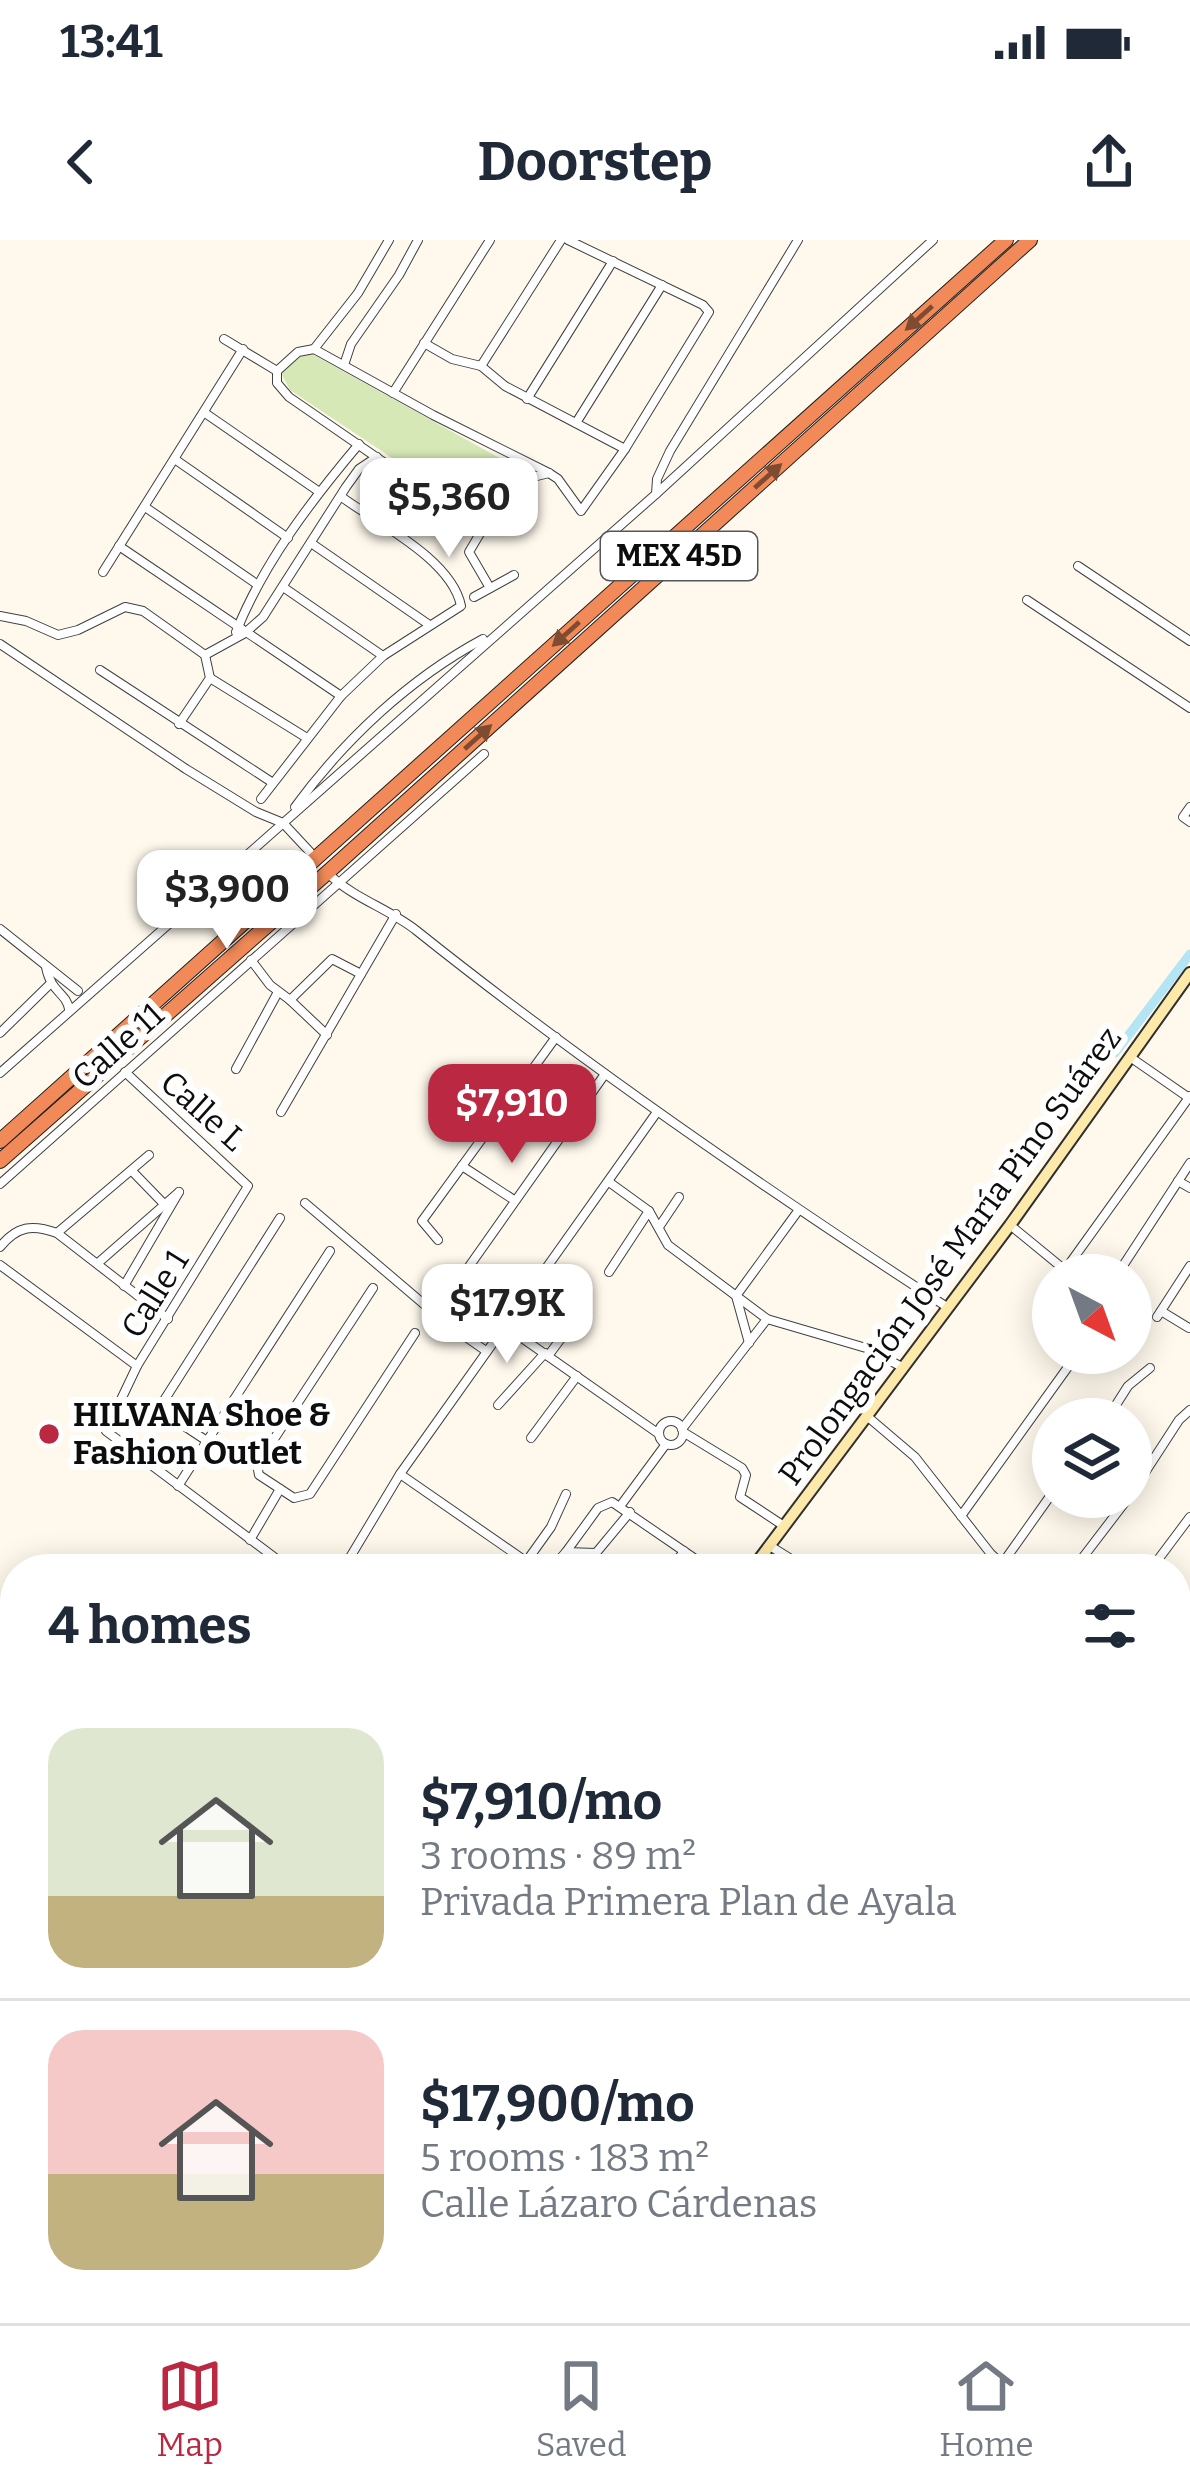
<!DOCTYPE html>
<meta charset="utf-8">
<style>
:root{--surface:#fff;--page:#f6f6f7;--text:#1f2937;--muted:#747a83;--line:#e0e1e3;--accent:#ba2842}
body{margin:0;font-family:Bitter,serif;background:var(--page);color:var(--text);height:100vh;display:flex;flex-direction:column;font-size:45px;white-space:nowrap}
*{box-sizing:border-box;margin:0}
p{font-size:39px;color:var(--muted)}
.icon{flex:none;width:66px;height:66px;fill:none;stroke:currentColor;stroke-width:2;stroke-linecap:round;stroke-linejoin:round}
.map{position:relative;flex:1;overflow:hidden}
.drawer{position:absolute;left:0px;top:1314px;width:1191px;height:771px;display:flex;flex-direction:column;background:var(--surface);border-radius:48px 48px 0 0;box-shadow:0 6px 30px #0003}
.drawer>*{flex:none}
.needle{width:78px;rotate:139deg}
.fabs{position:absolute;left:1032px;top:1014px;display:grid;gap:24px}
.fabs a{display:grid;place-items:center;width:120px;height:120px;border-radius:50%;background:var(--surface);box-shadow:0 6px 30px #0003;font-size:60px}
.price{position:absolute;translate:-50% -102px;padding:0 27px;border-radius:24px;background:#fff;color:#222;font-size:39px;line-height:78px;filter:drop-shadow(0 3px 6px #0008)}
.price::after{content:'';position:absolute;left:50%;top:72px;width:36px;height:27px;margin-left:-18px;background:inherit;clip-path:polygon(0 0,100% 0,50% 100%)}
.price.selected{background:var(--accent);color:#fff}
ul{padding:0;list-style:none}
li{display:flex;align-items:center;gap:36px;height:300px;padding:0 48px}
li+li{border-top:3px solid var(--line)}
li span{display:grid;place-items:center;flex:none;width:336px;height:240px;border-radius:36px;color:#555}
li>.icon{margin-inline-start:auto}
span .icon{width:144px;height:144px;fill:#fffc;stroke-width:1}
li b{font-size:51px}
h2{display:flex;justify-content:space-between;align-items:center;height:144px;padding:0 48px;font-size:51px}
.status{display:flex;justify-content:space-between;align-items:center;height:84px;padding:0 60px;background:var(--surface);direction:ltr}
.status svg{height:33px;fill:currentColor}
header{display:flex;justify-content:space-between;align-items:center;height:156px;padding:0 48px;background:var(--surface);font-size:54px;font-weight:700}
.dock{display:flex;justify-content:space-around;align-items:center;height:168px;border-top:3px solid var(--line);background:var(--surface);font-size:33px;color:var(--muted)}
.dock a{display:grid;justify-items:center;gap:6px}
.dock .selected{color:var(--accent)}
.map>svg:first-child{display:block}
</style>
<div class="status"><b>13:41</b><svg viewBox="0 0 49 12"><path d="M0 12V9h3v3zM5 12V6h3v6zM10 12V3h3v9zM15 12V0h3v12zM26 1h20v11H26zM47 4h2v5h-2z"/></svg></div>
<header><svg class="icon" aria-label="back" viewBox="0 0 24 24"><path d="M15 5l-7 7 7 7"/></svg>Doorstep<svg class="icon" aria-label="share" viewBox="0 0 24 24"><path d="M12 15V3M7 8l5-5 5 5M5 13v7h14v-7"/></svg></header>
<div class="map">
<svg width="1190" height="2083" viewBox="0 0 1190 2083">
<rect width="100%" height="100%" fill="#fff9ed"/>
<polygon fill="#d7e8b7" points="312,114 505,221 513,242 488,282 290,150 281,133 297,116"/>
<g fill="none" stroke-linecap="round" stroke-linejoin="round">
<polyline stroke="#b3e5f5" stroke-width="9" points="1115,813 1190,714"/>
<defs>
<g id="street">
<polyline points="224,99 277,131 277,143 289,157 482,290 503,282 529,238 549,233"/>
<polyline points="424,103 452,119 481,126 505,146 625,209"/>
<polyline points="314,109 358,53 389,0"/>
<polyline points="344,125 351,104 399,35 418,0"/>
<polyline points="481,126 561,0"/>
<polyline points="277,131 298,112 314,109 433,175 549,233 558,239 581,271 625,209 709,72 703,65 568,0"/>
<polyline points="393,153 490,0"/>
<polyline points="527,159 613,21"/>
<polyline points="205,173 318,251"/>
<polyline points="576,183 662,45"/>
<polyline points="176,220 288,298"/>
<polyline points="656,254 657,239 670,211 798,0"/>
<polyline points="145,267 258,345"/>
<polyline points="482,290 469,312 490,348"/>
<polyline points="311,303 428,384"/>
<polyline points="119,306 341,456"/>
<polyline points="1078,326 1190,401"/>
<polyline points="103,332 243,109"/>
<polyline points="283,347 383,416"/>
<polyline points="474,357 514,335"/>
<polyline points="1027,360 1190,468"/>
<polyline points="0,376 26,381 58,395 78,390 125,367 143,371 205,415 245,393 263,377 346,247 359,229 377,217"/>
<path d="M236,392C264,322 311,261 359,204"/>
<polyline points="0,404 186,529 256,572 283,583 310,612"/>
<polyline points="100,430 273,543"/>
<polyline points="210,438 307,498"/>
<polyline points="179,484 210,438 205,415"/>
<path d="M261,559L341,456L383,416L461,366C452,320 379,284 343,258"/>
<path d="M295,567C345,499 409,439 483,399"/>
<polyline points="1190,567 1183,577 1190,582"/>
<path d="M332,637C356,659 391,670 417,691C586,826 765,949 947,1067"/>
<polyline points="0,689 78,751"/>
<polyline points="251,720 270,745 290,760 332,719 361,734"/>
<path d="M46,727C51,753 66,752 69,769"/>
<polyline points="290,760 327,795"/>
<polyline points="0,793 49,745"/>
<polyline points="1130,817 1189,858"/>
<polyline points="236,829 278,752"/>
<polyline points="125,832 248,946 137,1126 106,1191 290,1329"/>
<polyline points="0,833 656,254 933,0"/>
<polyline points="281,872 396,674"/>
<polyline points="462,926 514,960"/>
<polyline points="132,931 164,964"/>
<polyline points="1178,941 1190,948"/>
<polyline points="609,942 649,971 668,1005 767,1079 866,1108 902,1127"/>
<polyline points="0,944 484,514"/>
<polyline points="305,963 446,1083 486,1111"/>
<polyline points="1010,985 1065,1030 1190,856"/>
<polyline points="659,987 679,957"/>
<polyline points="57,993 149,915"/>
<polyline points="438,1000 422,981 556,797"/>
<path d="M0,1007C17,986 32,984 57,993L168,1079"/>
<polyline points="98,1023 179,952"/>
<polyline points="0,1025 137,1126"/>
<polyline points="609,1032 649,971"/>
<polyline points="1117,1035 1190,923"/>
<polyline points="456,1045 605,834"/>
<polyline points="124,1046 179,952"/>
<polyline points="373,1048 257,1225 259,1235 294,1258 310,1254 415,1093"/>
<polyline points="1161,1071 1189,1088"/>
<polyline points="1157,1077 1190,1026"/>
<polyline points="505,1086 659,1194"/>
<polyline points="749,1103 736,1056 798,971"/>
<polyline points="548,1116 585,1066"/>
<polyline points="498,1165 545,1113"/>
<polyline points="868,1177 915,1217 991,1314 1007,1329"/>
<polyline points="1107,1179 1128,1146 1150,1128"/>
<circle cx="671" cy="1193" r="12"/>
<polyline points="682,1189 767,1079"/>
<polyline points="683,1192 742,1228 746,1235 740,1257 784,1286"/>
<polyline points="531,1198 577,1136"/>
<polyline points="207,1201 169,1176 163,1162 280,978"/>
<polyline points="400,1234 537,1329"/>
<polyline points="178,1246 330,1011"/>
<polyline points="1131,1254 1179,1180 1190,1170"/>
<polyline points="621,1265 666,1204"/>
<polyline points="961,1276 1078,1113"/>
<polyline points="250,1300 280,1249"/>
<polyline points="770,1306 807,1329"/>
<polyline points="566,1312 598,1268 612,1262 710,1329"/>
<polyline points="763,1314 789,1329"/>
<polyline points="526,1322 551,1287 566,1254"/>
<polyline points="1002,1324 1053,1252"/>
<polyline points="343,1329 400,1234 657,872"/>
<polyline points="551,1329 566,1312 596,1313 630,1272"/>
<polyline points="671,1329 684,1311"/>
<polyline points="1074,1329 1129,1257"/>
<polyline points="1151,1329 1190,1277"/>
<polyline points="1176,1400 1190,1383"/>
<polyline points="1176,1444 1190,1454"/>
<polyline points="10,1491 15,1494"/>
<polyline points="0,1529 15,1538"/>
<polyline points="1176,1576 1190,1560"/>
<polyline points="0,1677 15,1646"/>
<polyline points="0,1894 14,1908"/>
<polyline points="1176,1938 1190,1954"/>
<polyline points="0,1944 15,1906"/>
<polyline points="0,1980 15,1944"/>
<polyline points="0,1983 15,1998"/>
<polyline points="1176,2010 1190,2024"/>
<polyline points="1176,2030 1190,2044"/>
<polyline points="573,2070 592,2083"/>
<polyline points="753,2070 771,2083"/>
<polyline points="899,2070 912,2083"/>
<polyline points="0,2077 6,2083"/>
<polyline points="57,2083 64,2070"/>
<polyline points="152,2083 158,2070"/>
<polyline points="324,2083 332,2070"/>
<polyline points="388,2083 396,2070"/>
<polyline points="452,2083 460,2070"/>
<polyline points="518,2083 526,2070"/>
<polyline points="536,2083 544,2070"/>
<polyline points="622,2083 631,2070"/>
<polyline points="662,2083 671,2070"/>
<polyline points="959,2083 982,2070"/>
</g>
<g id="secondary">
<polyline points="752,1329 1010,985 1190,733"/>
<polyline points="0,1771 15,1786"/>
<polyline points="0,1801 15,1816"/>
<polyline points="270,2070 283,2083"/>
<polyline points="298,2070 312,2083"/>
<polyline points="204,2083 210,2070"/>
</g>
<g id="highway">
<polyline points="0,901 1006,0"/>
<polyline points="0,921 328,632 1030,0"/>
</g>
</defs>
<use href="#street" stroke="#404040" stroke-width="10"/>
<use href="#secondary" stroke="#2f2f2f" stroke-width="14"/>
<use href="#highway" stroke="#1e1e1e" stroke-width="16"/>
<use href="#street" stroke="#fff" stroke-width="8"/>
<use href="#secondary" stroke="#fde9a9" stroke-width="10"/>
<use href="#highway" stroke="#f18a58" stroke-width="14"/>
</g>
<defs><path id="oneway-solid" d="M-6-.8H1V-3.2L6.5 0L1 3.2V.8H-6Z" transform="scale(3)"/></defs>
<g fill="#7f4c32">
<use href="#oneway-solid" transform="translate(919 78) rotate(138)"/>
<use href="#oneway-solid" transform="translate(768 236) rotate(-42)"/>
<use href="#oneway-solid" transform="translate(566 394) rotate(138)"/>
<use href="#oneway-solid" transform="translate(478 497) rotate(-42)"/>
</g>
<circle fill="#ba2842" stroke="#fff" stroke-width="4.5" cx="49" cy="1194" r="12"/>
<g text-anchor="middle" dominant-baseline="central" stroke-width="12" stroke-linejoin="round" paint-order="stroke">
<rect fill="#fff" stroke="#565656" stroke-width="3" x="601" y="292" width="156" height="48" rx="9"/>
<g font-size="30" font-weight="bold" fill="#0d0d0d">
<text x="679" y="316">MEX 45D</text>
</g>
<g font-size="33" fill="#0d0d0d" stroke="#fff">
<text transform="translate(118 806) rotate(-42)">Calle 11</text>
<text transform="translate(203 871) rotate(42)">Calle L</text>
<text transform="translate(950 1016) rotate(-54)">Prolongación José María Pino Suárez</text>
<text transform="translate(155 1054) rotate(-58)">Calle 1</text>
</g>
<g font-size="33" font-weight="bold" fill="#0d0d0d" stroke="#fff" text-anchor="start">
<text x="73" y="1175">HILVANA Shoe &amp;<tspan x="73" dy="38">Fashion Outlet</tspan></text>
</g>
</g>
</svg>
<div class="fabs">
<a><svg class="needle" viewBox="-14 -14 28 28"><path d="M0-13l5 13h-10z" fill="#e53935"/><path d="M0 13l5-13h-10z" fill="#747a83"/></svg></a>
<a><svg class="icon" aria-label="layers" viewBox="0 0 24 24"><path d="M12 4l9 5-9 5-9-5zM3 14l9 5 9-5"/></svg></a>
</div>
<b class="price" style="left:449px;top:320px">$5,360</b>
<b class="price" style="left:227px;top:712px">$3,900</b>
<b class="price selected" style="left:512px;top:926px">$7,910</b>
<b class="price" style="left:507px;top:1126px">$17.9K</b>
<section class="drawer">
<h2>4 homes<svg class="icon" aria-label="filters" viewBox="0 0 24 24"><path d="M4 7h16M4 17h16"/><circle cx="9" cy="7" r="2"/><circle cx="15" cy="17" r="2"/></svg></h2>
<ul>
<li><span style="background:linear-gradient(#dfe7d0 70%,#c2b280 0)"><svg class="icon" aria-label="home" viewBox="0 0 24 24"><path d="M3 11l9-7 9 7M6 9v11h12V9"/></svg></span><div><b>$7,910/mo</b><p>3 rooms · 89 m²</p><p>Privada Primera Plan de Ayala</p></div></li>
<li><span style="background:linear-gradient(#f6c9c9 60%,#c2b280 0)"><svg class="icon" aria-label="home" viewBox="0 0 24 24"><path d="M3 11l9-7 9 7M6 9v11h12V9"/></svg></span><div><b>$17,900/mo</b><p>5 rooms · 183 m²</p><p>Calle Lázaro Cárdenas</p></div></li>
</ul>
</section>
</div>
<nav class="dock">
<a class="selected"><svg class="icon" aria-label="map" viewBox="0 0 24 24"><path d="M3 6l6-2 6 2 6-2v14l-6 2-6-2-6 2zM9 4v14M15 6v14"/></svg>Map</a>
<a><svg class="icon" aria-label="saved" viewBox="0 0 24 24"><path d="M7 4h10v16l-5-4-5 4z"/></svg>Saved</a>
<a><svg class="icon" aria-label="home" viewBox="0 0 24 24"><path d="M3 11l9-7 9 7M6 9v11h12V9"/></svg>Home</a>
</nav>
